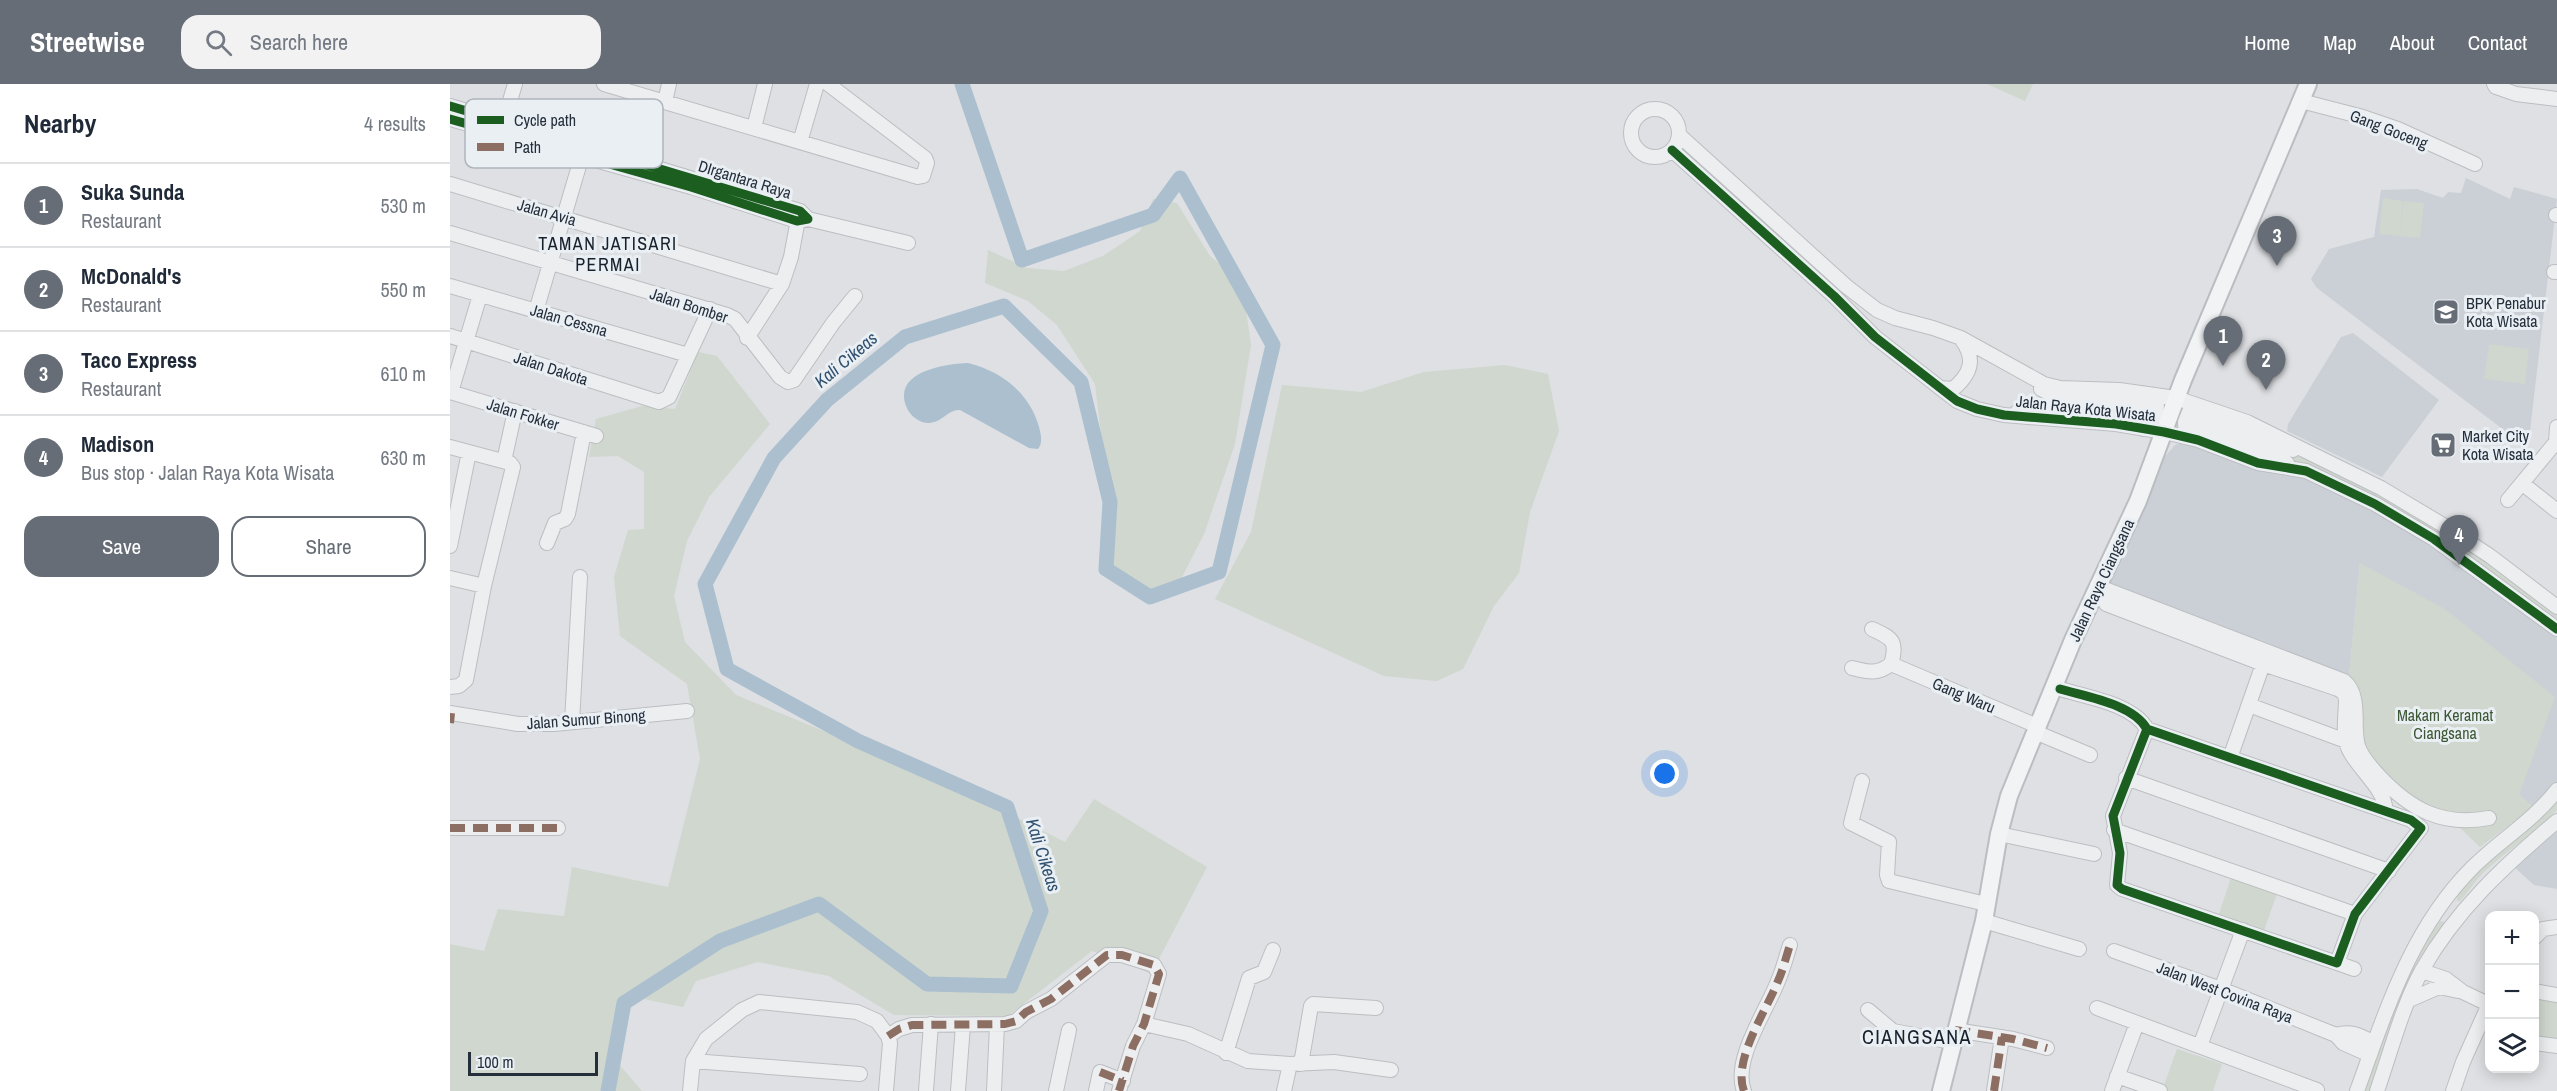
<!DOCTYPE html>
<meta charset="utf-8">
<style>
:root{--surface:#fff;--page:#f2f2f3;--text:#1f2937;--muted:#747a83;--line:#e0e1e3;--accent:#666d76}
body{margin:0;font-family:"Archivo Narrow",sans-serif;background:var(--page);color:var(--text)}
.controls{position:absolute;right:18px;bottom:18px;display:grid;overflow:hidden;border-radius:12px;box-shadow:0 3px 15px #0003}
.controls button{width:54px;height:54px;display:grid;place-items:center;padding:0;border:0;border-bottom:2px solid var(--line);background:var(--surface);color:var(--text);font:30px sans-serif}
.scale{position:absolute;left:18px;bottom:15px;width:130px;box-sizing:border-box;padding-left:6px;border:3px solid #252f3c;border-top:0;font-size:16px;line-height:21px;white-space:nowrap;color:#252f3c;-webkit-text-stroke:4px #eaeff4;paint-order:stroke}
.you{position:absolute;left:1215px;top:690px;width:21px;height:21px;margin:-15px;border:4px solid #fff;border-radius:50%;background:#1a73e8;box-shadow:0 0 0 9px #1a73e833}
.badge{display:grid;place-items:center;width:39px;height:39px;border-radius:50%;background:var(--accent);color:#fff;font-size:20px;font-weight:700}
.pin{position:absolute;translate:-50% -50px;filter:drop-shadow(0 2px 3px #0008)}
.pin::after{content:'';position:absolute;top:32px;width:21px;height:18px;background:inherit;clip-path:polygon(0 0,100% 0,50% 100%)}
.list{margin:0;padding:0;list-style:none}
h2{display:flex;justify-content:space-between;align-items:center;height:78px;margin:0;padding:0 24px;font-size:26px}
h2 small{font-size:20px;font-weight:400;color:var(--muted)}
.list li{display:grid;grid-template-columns:39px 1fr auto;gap:18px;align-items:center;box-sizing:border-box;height:84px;padding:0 24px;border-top:2px solid var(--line)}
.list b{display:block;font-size:22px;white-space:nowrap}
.list p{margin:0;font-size:20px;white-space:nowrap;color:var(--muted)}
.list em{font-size:20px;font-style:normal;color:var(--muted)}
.actions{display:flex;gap:12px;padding:18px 24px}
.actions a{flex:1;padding:14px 0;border:2px solid var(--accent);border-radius:18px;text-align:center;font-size:21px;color:var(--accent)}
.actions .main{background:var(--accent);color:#fff}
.icon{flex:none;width:33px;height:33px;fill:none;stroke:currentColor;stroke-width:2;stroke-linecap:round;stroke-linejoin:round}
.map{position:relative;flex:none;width:2107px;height:1007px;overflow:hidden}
header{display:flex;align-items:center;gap:36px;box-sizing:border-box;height:84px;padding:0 30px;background:var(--accent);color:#fff}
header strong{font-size:28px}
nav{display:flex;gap:33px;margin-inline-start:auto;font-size:21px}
.search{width:420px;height:54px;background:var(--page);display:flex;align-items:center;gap:15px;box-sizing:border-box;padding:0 21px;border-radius:18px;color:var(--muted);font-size:22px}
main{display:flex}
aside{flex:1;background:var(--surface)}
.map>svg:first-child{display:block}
.built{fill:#cbd0d7}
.green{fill:#cfd7ce}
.water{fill:#abbfcf}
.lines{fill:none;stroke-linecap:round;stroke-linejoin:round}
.river{stroke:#abbfcf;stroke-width:15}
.minor-casing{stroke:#bcbec1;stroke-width:16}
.major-casing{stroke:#babdc1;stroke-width:20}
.minor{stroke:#edeef0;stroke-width:14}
.major{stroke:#f2f3f4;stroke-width:16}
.quiet{stroke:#8d6e63;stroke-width:8;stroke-dasharray:15 8;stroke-linecap:butt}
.cycleway-casing{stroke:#eaeff4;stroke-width:13}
.cycleway{stroke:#1b5e20;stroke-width:9}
.labels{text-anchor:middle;stroke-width:6;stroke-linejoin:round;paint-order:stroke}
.street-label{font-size:16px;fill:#252f3c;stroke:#eaeff4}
.poi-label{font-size:16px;fill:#252f3c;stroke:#eaeff4;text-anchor:start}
.park-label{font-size:16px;fill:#3c5733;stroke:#eaeff4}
.neighbourhood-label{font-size:18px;letter-spacing:1.5px;fill:#18202c;stroke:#eaeff4}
.water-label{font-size:18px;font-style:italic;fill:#30516f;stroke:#eaeff4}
.quarter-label{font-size:20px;letter-spacing:1.5px;fill:#18202c;stroke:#eaeff4}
.key{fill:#eaeff4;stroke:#afb5bd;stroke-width:1.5}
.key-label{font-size:16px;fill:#252f3c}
</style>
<header>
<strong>Streetwise</strong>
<div class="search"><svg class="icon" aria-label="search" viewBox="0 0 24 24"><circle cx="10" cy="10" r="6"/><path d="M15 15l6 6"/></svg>Search here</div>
<nav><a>Home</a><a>Map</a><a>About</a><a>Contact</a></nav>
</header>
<main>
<aside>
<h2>Nearby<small>4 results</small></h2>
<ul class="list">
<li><span class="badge">1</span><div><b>Suka Sunda</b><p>Restaurant</p></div><em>530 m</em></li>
<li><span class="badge">2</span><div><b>McDonald's</b><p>Restaurant</p></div><em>550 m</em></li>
<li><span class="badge">3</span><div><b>Taco Express</b><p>Restaurant</p></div><em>610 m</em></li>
<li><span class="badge">4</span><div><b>Madison</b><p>Bus stop · Jalan Raya Kota Wisata</p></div><em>630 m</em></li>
</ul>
<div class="actions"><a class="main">Save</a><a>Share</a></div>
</aside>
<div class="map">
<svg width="2107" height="1007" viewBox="0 0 2107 1007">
<rect width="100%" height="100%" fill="#dee0e3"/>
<!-- built -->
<path class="built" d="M2016,94L2060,115L2064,103L2107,115L2080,347L2071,359L1867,204L1861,195L1879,165L1924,153L1931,106L1967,105L1993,114L1998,108L2011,109Z
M1903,249L1989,316L1932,393L1837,347L1838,340L1891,253Z
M1733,358L1854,393L1885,406L1959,448L2031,496L2107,554V698L2105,702L2083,723L2069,711L1910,479L1899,592L1656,502L1711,377L1725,361Z
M2107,745V805L2084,801L2063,782Z"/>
<!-- green -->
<path class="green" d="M1537,0H1583L1575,17Z
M1933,114L1953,117L1950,149L1954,117L1974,119L1970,154L1929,150Z
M703,115L727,119L760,172L792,198L801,261L785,360L754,450L730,497L689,510L668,501L658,470L656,392L645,300L607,241L578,217L535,199L538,166L577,184L614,187L653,172L690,147Z
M2039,260L2079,265L2075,300L2034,295Z
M248,268L267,272L320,340L259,413L237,457L224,512L235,558L286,611L484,692L615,758L644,715L757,783L701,890L673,877L642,867L558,932L444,931L379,892L308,878L246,897L233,923L174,911L160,970L192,1007H0V860L34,867L48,825L114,832L122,783L218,803L250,675L237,600L170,552L164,493L178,446L194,445V388L168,372L139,373L146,335L192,322L225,325Z
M1055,281L1098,290L1109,347L1080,428L1069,489L1044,522L1013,585L987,597L934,592L765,515L801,448L832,301L911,308L974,288Z
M1831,369L1866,377L1935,412L2037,476L2107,528V539C2022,472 1931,412 1831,371Z
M1910,479L1995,525L2105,613L2069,711L2083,723L2030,763L2010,744L1955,724L1921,694L1899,592Z
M2107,716V726C2085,749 2058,766 2034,788C2025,797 2018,808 2010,817H2007V811L2027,786L2088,737Z
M1782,791L1828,807L1813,849L1768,833Z
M1990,837L1994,838L1995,841L1921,1007H1914C1934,949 1954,887 1990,837Z
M2084,912L2107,916V958L2085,955Z
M1727,965L1772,980L1763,1007H1712Z"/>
<!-- water -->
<path class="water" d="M518,279C551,287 580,309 589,343C591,351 593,359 588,365L579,364L510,326C496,325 491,343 472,338C465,335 459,330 456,322C443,287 496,280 518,279Z"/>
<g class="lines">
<!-- river -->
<path class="river" d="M158,1007L174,919L270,857L369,820L477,900L561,902L591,827L557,723L408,657L277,585L255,500L324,374L377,316L455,253L554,222L631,298L660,418L656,485L700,513L769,488L823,261L730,94L703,131L572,176L512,0"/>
<!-- minor casing -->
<g class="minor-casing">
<path id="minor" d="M154,0L468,93L473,92L477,79L475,74L378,0
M2044,0L2046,3L2066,10L2107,15
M1851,17L1913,33L1948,45L2025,80
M215,18L219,0
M0,22L350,127L358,135L347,137L241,103L0,35
M1181 49a24 24 0 1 1 48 0a24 24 0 1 1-48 0Z
M304,44L315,0
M51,47L65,0
M1229,51L1396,202L1427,226L1445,234L1483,244L1511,254L1594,300L1610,304L1669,306L1726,314L1797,338L1931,404L1993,441L2040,472L2107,523
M350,58L367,0
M1222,66L1384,212L1425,253L1507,317L1527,325L1554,331L1666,340L1714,348L1748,356L1808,379L1856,387L1925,420L1984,455L2107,545
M0,100L332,200
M2106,131H2107
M358,135L458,159
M0,149L277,231L285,235L330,293L338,298L344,296L383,239L405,212
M2104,188H2107
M0,202L238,271
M86,227L134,65
M0,252L209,318L219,313L260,225
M297,254L332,200L341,173L349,130
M1490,304L1503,305C1521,290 1526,275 1512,256
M1591,305L1609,314L1697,321
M0,308L146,352
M1,308L30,211
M1567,328L1590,323H1622
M1746,333L1822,361L1843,366
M1744,342L1837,379
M1693,345C1704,337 1711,324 1704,311
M1736,353L1735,338L1739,328L1750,322
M0,363L60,379L63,383L34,502L16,596L9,602L0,603
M54,377L65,327
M2073,400L2107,427
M2058,416L2106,358L2107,343
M97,459L105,439L115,435L118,430L134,348
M0,462L19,368
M0,494L34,502
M1647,502L1894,597C1912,612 1902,641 1908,662C1912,674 1921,683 1929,692C1960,725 1992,743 2039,734
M1656,520L1813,580
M1422,545C1442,554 1448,557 1441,580L1587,642
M1402,584C1418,588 1427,591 1441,580
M1610,605C1637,613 1683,620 1697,645L1961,736L1971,744L1905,830L1887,879L1672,805L1667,801L1670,769L1663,732L1697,645
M1799,621L1896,657
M0,629L68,640H104L237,627
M122,638L130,493
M1585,648L1640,671
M1780,674L1813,580L1888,605L1894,609L1896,615C1896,628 1893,646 1896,658C1902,681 1938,706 1935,727
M1676,694L1939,787
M1412,697L1401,739L1439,758L1437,791L1439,797L1536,820
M0,744H108
M1664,746L1905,830
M1549,750L1644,770
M1534,837L1629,865
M2084,854L2093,845L2107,843
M1664,867L1771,905L1886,951L1893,959L1920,971
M1887,879L1904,885
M1972,887L1996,895L2013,908L2038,920
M2084,907L2107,911
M1959,916L1989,903L2008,907
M1647,924L1867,1006
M1418,926L1443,947L1502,958
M694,940L738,950L798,977L840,980L884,978L941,986
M1505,946L1563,955L1597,964
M1886,951C1901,946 1911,952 1924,959
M438,952L449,945L462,941L555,940L566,937L576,928L601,915L657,871H672L704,881L709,890L694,940L683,962L669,1007
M2084,959L2107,962
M1750,962L1793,846
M776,969L799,894L814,888L823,866
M243,977L410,990
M851,980L861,922L863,920L926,924
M1667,992L1710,1007
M240,1007L243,977L256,955L292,926L309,918L407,928L427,937L438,952L440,959L436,1007
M476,1007L481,940
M508,1007L513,941
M544,1007L547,941
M606,1007L619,946
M646,1007L650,988L673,997
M834,1007L840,980
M1294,1007C1282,976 1317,926 1328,897C1333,886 1336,873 1340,861
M1544,1007L1552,953
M1662,1007L1687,939
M1907,1007C1936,927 1961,845 2022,784C2050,756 2083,737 2107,706
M1927,1007C1941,967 1952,923 1972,886C2006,826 2055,781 2107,737
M2003,1007L2013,978L2040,918"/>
</g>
<!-- major casing -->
<g class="major-casing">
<path id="major" d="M1491,1007L1534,837L1549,750L1559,712L1623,556L1688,417L1733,296L1858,0"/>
</g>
<!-- minor -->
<use href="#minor" class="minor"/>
<!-- major -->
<use href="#major" class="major"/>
<!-- quiet -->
<path class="quiet" d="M0,639L1,629
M0,744H108
M1505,946L1563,955L1597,964
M438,952L449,945L462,941L555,940L566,937L576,928L601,915L657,871H672L704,881L709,890L694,940L683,962L669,1007
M650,988L673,997
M1294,1007C1282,976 1317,926 1328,897C1333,886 1336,873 1340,861
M1544,1007L1552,953"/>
<!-- cycleway casing -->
<g class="cycleway-casing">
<path id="cycleway" d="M0,22L350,127L358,135L347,137L241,103L0,35
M1222,66L1384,212L1425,253L1507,317L1527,325L1554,331L1666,340L1714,348L1748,356L1808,379L1856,387L1925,420L1984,455L2107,545
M1610,605C1637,613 1683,620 1697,645L1961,736L1971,744L1905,830L1887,879L1672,805L1667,801L1670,769L1663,732L1697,645"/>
</g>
<!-- cycleway -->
<use href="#cycleway" class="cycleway"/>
</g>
<!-- icons -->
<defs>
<g id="school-square" transform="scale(1.35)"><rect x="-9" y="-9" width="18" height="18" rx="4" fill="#666d76" stroke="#eaeff4"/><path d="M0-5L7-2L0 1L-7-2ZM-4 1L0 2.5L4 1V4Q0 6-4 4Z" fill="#fff"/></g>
<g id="supermarket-square" transform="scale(1.35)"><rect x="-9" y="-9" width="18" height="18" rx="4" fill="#666d76" stroke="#eaeff4"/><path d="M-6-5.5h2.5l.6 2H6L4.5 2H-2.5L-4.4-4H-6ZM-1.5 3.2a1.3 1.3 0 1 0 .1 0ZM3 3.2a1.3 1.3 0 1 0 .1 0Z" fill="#fff"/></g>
</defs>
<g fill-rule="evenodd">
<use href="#school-square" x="1996" y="228"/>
<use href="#supermarket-square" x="1993" y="361"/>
</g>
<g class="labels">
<!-- street labels -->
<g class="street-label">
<text transform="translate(1939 45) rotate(21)" y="6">Gang Goceng</text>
<text transform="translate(295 95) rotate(17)" y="6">DIrgantara Raya</text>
<text transform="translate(97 128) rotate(16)" y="6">Jalan Avia</text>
<text transform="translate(239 221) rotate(18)" y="6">Jalan Bomber</text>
<text transform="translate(119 236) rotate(16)" y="6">Jalan Cessna</text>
<text transform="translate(101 284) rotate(18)" y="6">Jalan Dakota</text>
<text transform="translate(1636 324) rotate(6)" y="6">Jalan Raya Kota Wisata</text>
<text transform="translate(73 330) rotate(17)" y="6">Jalan Fokker</text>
<text transform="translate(1651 496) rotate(-65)" y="6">Jalan Raya Ciangsana</text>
<text transform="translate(1514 611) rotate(23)" y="6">Gang Waru</text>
<text transform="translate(136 635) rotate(-4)" y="6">Jalan Sumur Binong</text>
<text transform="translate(1775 908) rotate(21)" y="6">Jalan West Covina Raya</text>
</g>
<!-- poi labels -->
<g class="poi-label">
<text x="2016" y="225">BPK Penabur<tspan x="2016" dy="18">Kota Wisata</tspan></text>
<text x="2012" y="358">Market City<tspan x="2012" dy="18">Kota Wisata</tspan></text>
</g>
<!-- park labels -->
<g class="park-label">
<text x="1995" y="637">Makam Keramat<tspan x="1995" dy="18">Ciangsana</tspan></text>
</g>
<!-- neighbourhood labels -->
<g class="neighbourhood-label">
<text x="158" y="166">TAMAN JATISARI<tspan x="158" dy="21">PERMAI</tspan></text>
</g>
<!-- water labels -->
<g class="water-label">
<text transform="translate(396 276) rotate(-40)" y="6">Kali Cikeas</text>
<text transform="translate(593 771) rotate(72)" y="6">Kali Cikeas</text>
</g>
<!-- quarter labels -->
<g class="quarter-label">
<text x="1467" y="960">CIANGSANA</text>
</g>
</g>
<!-- legend -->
<rect x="15" y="15" width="198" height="69" rx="9" class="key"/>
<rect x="27" y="32" width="27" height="8" fill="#1b5e20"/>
<rect x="27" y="59" width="27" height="8" fill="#8d6e63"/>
<g class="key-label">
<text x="64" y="42">Cycle path</text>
<text x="64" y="69">Path</text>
</g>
</svg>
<div class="controls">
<button>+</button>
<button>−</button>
<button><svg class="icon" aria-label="layers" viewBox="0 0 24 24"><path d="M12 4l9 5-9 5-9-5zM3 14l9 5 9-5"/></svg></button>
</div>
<div class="scale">100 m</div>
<div class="you"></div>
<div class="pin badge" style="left:1773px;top:282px">1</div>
<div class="pin badge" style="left:1816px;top:306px">2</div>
<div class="pin badge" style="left:1827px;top:182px">3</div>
<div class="pin badge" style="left:2009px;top:481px">4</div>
</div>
</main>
